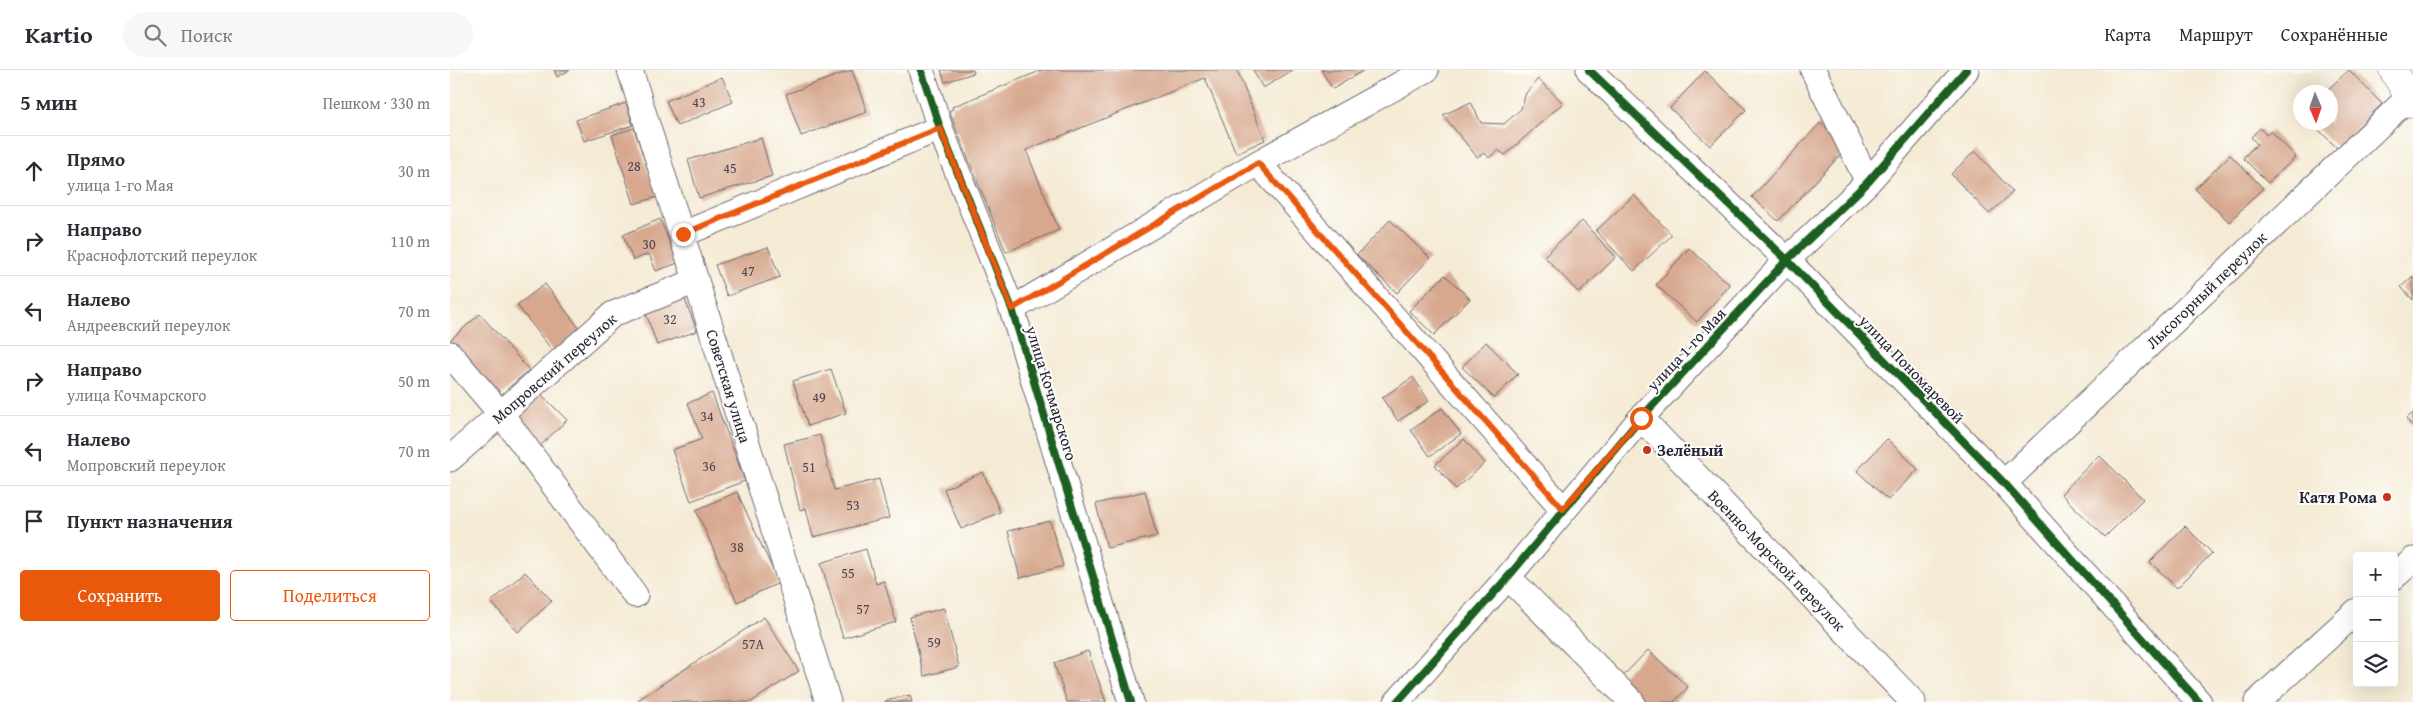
<!DOCTYPE html>
<html lang="ru">
<meta charset="utf-8">
<style>
:root{--surface:#fff;--page:#f7f7f7;--text:#2b2b33;--muted:#7c7c81;--line:#e1e1e2;--accent:#ea580c}
body{margin:0;font-family:"Gentium Book Plus",serif;background:var(--page);color:var(--text)}
.controls{position:absolute;right:15px;bottom:15px;display:grid;overflow:hidden;border-radius:5px;box-shadow:0 5px 20px #0002}
.controls button{width:45px;height:45px;display:grid;place-items:center;padding:0;border:0;border-bottom:1px solid var(--line);background:var(--surface);color:var(--text);font:25px sans-serif}
.compass{position:absolute;left:1843px;top:15px;width:45px;height:45px;border-radius:50%;background:var(--surface);box-shadow:0 5px 20px #0002;rotate:178deg}
.stop{position:absolute;width:15px;height:15px;margin:-11px;border:4px solid #ea580c;border-radius:50%;background:#fff}
.stop.end{background:#ea580c;border-color:#fff;box-shadow:0 1px 5px #0008}
.list{margin:0;padding:0;list-style:none}
h2{display:flex;justify-content:space-between;align-items:center;height:65px;margin:0;padding:0 20px;font-size:21px}
h2 small{font-size:16px;font-weight:400;color:var(--muted)}
.list li{display:grid;grid-template-columns:32px 1fr auto;gap:15px;align-items:center;box-sizing:border-box;height:70px;padding:0 20px;border-top:1px solid var(--line)}
.list b{display:block;font-size:19px;white-space:nowrap}
.list p{margin:0;font-size:16px;white-space:nowrap;color:var(--muted)}
.list em{font-size:16px;font-style:normal;color:var(--muted)}
.actions{display:flex;gap:10px;padding:15px 20px}
.actions a{flex:1;padding:11px 0;border:1px solid var(--accent);border-radius:5px;text-align:center;font-size:18px;color:var(--accent)}
.actions .main{background:var(--accent);color:#fff}
.icon{flex:none;width:28px;height:28px;fill:none;stroke:currentColor;stroke-width:2;stroke-linecap:round;stroke-linejoin:round}
.map{position:relative;flex:none;width:1963px;height:632px;overflow:hidden}
header{display:flex;align-items:center;gap:30px;box-sizing:border-box;height:70px;padding:0 25px;background:var(--surface);border-bottom:1px solid var(--line)}
header strong{font-size:24px}
nav{display:flex;gap:28px;margin-inline-start:auto;font-size:18px}
.search{width:350px;height:45px;background:var(--page);display:flex;align-items:center;gap:12px;box-sizing:border-box;padding:0 18px;border-radius:28px;color:var(--muted);font-size:19px}
main{display:flex}
aside{flex:1;background:var(--surface)}
.map>svg:first-child{display:block}
.building{fill:#d7a78e}
.lines{fill:none;stroke-linecap:round;stroke-linejoin:round}
.street-casing{stroke:#6c6871;stroke-width:27}
.secondary-casing{stroke:#6c6871;stroke-width:29}
.street{stroke:#fff;stroke-width:25}
.secondary{stroke:#fff;stroke-width:28}
.cycleway-casing{stroke:#fdfcf7;stroke-width:11}
.cycleway{stroke:#1b5e20;stroke-width:8}
.route{stroke:#ea580c;stroke-width:6}
.poi-dot{fill:#c8321e;stroke:#fdfcf7;stroke-width:2}
.labels{text-anchor:middle;stroke-width:4;stroke-linejoin:round;paint-order:stroke}
.number-label{font-size:14px;fill:#4f4350}
.street-label{font-size:16px;fill:#22223b;stroke:#fdfcf7}
.poi-label{font-size:16px;font-weight:bold;fill:#22223b;stroke:#fdfcf7;text-anchor:start}
</style>
<header>
<strong>Kartio</strong>
<div class="search"><svg class="icon" aria-label="search" viewBox="0 0 24 24"><circle cx="10" cy="10" r="6"/><path d="M15 15l6 6"/></svg>Поиск</div>
<nav><a>Карта</a><a>Маршрут</a><a>Сохранённые</a></nav>
</header>
<main>
<aside>
<h2>5 мин<small>Пешком · 330 m</small></h2>
<ul class="list">
<li><svg class="icon" aria-label="ahead" viewBox="0 0 24 24"><path d="M12 20V5M6 11l6-6 6 6"/></svg><div><b>Прямо</b><p>улица 1-го Мая</p></div><em>30 m</em></li>
<li><svg class="icon" aria-label="right" viewBox="0 0 24 24"><path d="M7 20v-9h11M14 6l5 5-5 5"/></svg><div><b>Направо</b><p>Краснофлотский переулок</p></div><em>110 m</em></li>
<li><svg class="icon" aria-label="left" viewBox="0 0 24 24"><path d="M17 20v-9H6M10 6l-5 5 5 5"/></svg><div><b>Налево</b><p>Андреевский переулок</p></div><em>70 m</em></li>
<li><svg class="icon" aria-label="right" viewBox="0 0 24 24"><path d="M7 20v-9h11M14 6l5 5-5 5"/></svg><div><b>Направо</b><p>улица Кочмарского</p></div><em>50 m</em></li>
<li><svg class="icon" aria-label="left" viewBox="0 0 24 24"><path d="M17 20v-9H6M10 6l-5 5 5 5"/></svg><div><b>Налево</b><p>Мопровский переулок</p></div><em>70 m</em></li>
<li><svg class="icon" aria-label="arrive" viewBox="0 0 24 24"><path d="M6 21V4h12l-3 4 3 4H6"/></svg><div><b>Пункт назначения</b></div></li>
</ul>
<div class="actions"><a class="main">Сохранить</a><a>Поделиться</a></div>
</aside>
<div class="map">
<svg width="1963" height="632" viewBox="0 0 1963 632">
<rect width="100%" height="100%" fill="#fdfcf7"/>
<filter id="ink" filterUnits="userSpaceOnUse"><feTurbulence type="fractalNoise" baseFrequency=".02" numOctaves="2"/><feDisplacementMap in="SourceGraphic" scale="10" xChannelSelector="R" yChannelSelector="G"/><feConvolveMatrix kernelMatrix="1 2 1 2 8 2 1 2 1" color-interpolation-filters="sRGB"/></filter>
<filter id="wash" filterUnits="userSpaceOnUse"><feTurbulence type="fractalNoise" baseFrequency=".0096" numOctaves="4" result="noise"/><feDisplacementMap in="SourceGraphic" scale="20" xChannelSelector="R" yChannelSelector="G"/><feGaussianBlur stdDeviation="1.12" result="paint"/><feColorMatrix in="noise" values="0 0 0 0 0 0 0 0 0 0 0 0 0 0 0 0 0 1.4 0 .05"/><feComposite in="paint" operator="in"/></filter>
<g filter="url(#wash)">
<rect width="100%" height="100%" fill="#f5ebd5"/>
<g id="blocks">
<!-- building -->
<path class="building" d="M104,0H120L107,7Z
M402,0L417,42L351,66L336,24Z
M491,0H523L524,3L495,12Z
M592,0H787L815,70L786,83L755,8L576,80L609,160L556,182L499,41L503,39L502,37Z
M803,0H843L813,18Z
M871,0H914L883,19Z
M1899,0L1932,34L1887,78L1861,52H1880V22H1875Z
M1255,1L1296,40L1260,76L1220,38Z
M272,7L283,32L227,56L216,31Z
M1088,9L1113,33L1055,85L1048,80L1039,88L1035,83L1027,87L993,45L1021,32L1031,53L1054,54L1071,39L1076,23Z
M176,33L183,55L134,71L126,50Z
M1370,53L1397,78L1328,151L1302,127Z
M184,58L207,127L184,134L162,65Z
M1810,58L1816,65L1821,61L1846,87L1818,113L1793,88L1807,74L1801,67Z
M311,68L322,106L249,128L238,90Z
M1525,81L1563,122L1539,144L1501,104Z
M1780,85L1813,118L1779,152L1745,119Z
M1184,125L1222,165L1184,201L1146,161Z
M210,149L228,193L206,201L199,184L183,190L173,165Z
M940,150L980,188L947,223L907,185Z
M1132,151L1166,187L1129,223L1094,186Z
M318,177L330,207L277,226L265,195Z
M1239,178L1280,215L1247,252L1206,215Z
M995,205L1020,229L984,265L959,241Z
M1963,206V230L1951,217Z
M95,214L133,263L105,284L67,235Z
M233,224L247,261L207,275L194,238Z
M30,244L79,300L45,330L0,278V270Z
M1036,272L1068,304L1044,328L1012,297Z
M381,299L396,343L358,356L343,311Z
M963,307L979,331L948,351L932,328Z
M88,321L117,350L88,378L59,348Z
M262,323L295,411L241,431L222,380L252,369L238,333Z
M992,338L1011,364L980,386L961,360Z
M1963,343V357L1956,349Z
M370,365L384,420L429,409L439,448L363,467L356,438L350,440L334,374Z
M1014,369L1035,393L1006,419L985,395Z
M1437,369L1468,399L1438,430L1407,401Z
M1649,385L1693,429L1655,467L1611,424Z
M533,402L550,442L511,459L494,419Z
M695,421L707,466L657,478L646,434Z
M287,422L329,513L287,532L246,440Z
M600,451L613,496L570,508L558,461Z
M1735,456L1762,483L1727,518L1700,492Z
M416,479L426,514L434,511L446,552L393,568L371,493Z
M75,502L102,531L68,562L41,532Z
M494,538L509,597L474,606L460,547Z
M314,547L349,601L301,632H189L188,630Z
M1198,580L1238,617L1224,632H1197L1171,608Z
M638,581L656,632H617L604,593Z
M460,625L462,632H435V631Z"/>
</g>
</g>
<g filter="url(#ink)">
<use href="#blocks" fill-opacity="0" stroke="#6c6871" stroke-width="1"/>
<g class="lines">
<!-- street casing -->
<g class="street-casing">
<path id="street" d="M180,0L378,632
M471,0L490,58L562,239L681,632
M1139,0L1337,190L1554,413L1749,632
M1363,0L1418,112
M808,93L1113,439
M233,164L490,58
M562,239L808,93L976,0
M0,284L51,344L185,525
M1191,348L1463,632
M0,389L163,244L246,211
M1554,413L1959,27
M1058,507L1182,632
M1944,507L1963,490
M947,632L1058,507L1191,348L1337,190L1418,112L1516,0
M1807,632L1907,541"/>
</g>
<!-- secondary casing -->
<g class="secondary-casing">
<path id="secondary" d="M1943,0L1963,34"/>
</g>
<!-- street -->
<use href="#street" class="street"/>
<!-- secondary -->
<use href="#secondary" class="secondary"/>
<!-- cycleway casing -->
<g class="cycleway-casing">
<path id="cycleway" d="M471,0L490,58L562,239L681,632
M1139,0L1337,190L1554,413L1749,632
M947,632L1058,507L1191,348L1337,190L1418,112L1516,0"/>
</g>
<!-- cycleway -->
<use href="#cycleway" class="cycleway"/>
</g>
</g>
<g class="lines" filter="url(#ink)">
<!-- route -->
<path class="route" d="M233,164L490,58L562,239L808,93L1113,439L1191,348"/>
</g>
<!-- markers -->
<g class="poi-dot">
<circle cx="1197" cy="380" r="5"/>
<circle cx="1937" cy="427" r="5"/>
</g>
<g class="labels">
<!-- number labels -->
<g class="number-label">
<text x="249" y="37">43</text>
<text x="184" y="101">28</text>
<text x="280" y="103">45</text>
<text x="199" y="179">30</text>
<text x="298" y="206">47</text>
<text x="220" y="254">32</text>
<text x="369" y="332">49</text>
<text x="257" y="351">34</text>
<text x="259" y="401">36</text>
<text x="359" y="402">51</text>
<text x="403" y="440">53</text>
<text x="287" y="482">38</text>
<text x="398" y="508">55</text>
<text x="413" y="544">57</text>
<text x="484" y="577">59</text>
<text x="303" y="579">57А</text>
</g>
<!-- street labels -->
<g class="street-label">
<text transform="translate(1756 220) rotate(-44)" y="6">Лысогорный переулок</text>
<text transform="translate(1236 279) rotate(-47)" y="6">улица 1-го Мая</text>
<text transform="translate(104 298) rotate(-41)" y="6">Мопровский переулок</text>
<text transform="translate(1462 299) rotate(46)" y="6">улица Пономаревой</text>
<text transform="translate(279 316) rotate(73)" y="6">Советская улица</text>
<text transform="translate(602 323) rotate(73)" y="6">улица Кочмарского</text>
<text transform="translate(1327 490) rotate(46)" y="6">Военно-Морской переулок</text>
</g>
<!-- poi labels -->
<g class="poi-label">
<text x="1207" y="386">Зелёный</text>
<text x="1927" y="433" text-anchor="end">Катя Рома</text>
</g>
</g>
</svg>
<div class="controls">
<button>+</button>
<button>−</button>
<button><svg class="icon" aria-label="layers" viewBox="0 0 24 24"><path d="M12 4l9 5-9 5-9-5zM3 14l9 5 9-5"/></svg></button>
</div>
<svg class="compass" viewBox="-18 -18 36 36"><path d="M0-13l5 13h-10z" fill="#e53935"/><path d="M0 13l5-13h-10z" fill="#7c7c81"/></svg>
<div class="stop" style="left:1191px;top:348px"></div>
<div class="stop end" style="left:233px;top:164px"></div>
</div>
</main>
